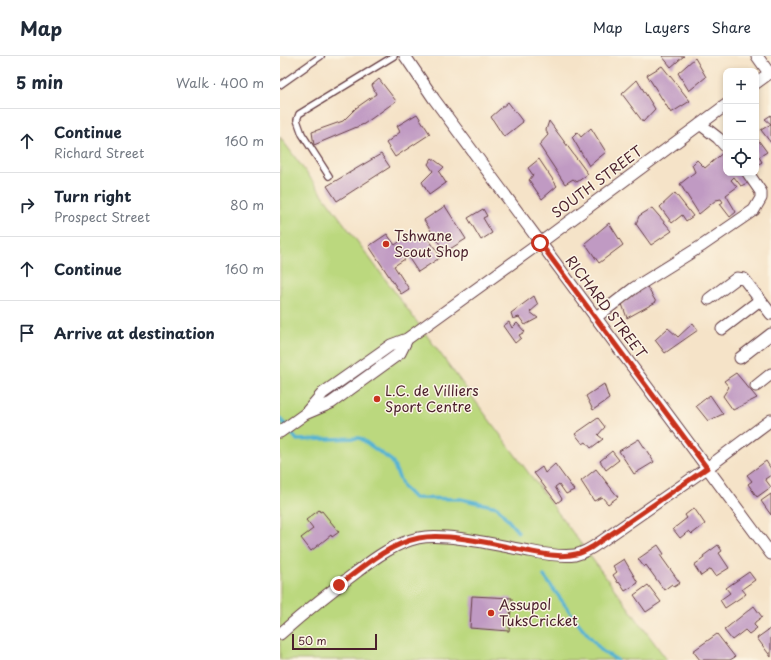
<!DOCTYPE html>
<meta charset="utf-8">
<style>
:root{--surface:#fff;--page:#f2f2f3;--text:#1f2937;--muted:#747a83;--line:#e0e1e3}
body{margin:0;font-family:"Playpen Sans",sans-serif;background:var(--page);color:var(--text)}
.controls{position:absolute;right:12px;top:12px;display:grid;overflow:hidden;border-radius:8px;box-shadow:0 2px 6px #0003}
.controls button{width:36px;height:36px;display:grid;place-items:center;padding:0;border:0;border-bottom:1px solid var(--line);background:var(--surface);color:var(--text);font:20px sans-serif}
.scale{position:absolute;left:12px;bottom:10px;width:85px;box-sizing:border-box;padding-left:4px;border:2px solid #4a1f2b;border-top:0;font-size:11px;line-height:14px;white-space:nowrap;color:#4a1f2b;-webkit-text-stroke:3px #fcf5e5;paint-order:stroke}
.stop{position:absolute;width:12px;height:12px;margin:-9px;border:3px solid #c8321e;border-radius:50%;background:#fff}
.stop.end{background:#c8321e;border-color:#fff;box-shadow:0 1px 4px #0008}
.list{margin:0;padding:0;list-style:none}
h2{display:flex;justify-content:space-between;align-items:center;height:52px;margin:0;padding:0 16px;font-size:17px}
h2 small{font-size:13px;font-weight:400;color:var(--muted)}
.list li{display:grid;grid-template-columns:26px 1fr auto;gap:12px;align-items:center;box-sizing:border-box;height:64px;padding:0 16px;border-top:1px solid var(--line)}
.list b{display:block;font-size:15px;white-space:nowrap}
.list p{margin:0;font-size:13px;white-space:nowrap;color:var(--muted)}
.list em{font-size:13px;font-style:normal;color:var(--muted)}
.icon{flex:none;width:22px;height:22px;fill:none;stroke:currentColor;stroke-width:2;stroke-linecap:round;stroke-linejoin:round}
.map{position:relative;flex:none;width:491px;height:604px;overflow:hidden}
header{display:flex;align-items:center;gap:24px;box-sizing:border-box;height:56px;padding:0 20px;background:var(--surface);border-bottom:1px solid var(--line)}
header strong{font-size:19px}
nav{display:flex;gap:22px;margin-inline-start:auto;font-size:14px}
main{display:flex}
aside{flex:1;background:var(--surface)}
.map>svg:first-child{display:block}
.green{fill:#bbd87e;stroke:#827c54}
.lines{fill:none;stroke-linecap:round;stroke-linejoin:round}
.stream{stroke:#54b3d3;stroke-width:3.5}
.building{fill:#c09ac3}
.service-casing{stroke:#643c43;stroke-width:8}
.minor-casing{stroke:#643c43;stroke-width:13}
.service{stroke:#fff;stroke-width:5.5}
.minor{stroke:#fff;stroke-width:11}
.route{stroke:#c8321e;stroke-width:5}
.poi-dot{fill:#c8321e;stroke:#fcf5e5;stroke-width:1.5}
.labels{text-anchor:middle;stroke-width:3;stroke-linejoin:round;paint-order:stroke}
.street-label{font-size:14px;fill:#4a1f2b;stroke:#fcf5e5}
.poi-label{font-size:14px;fill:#4a1f2b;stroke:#fcf5e5;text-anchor:start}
</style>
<header>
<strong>Map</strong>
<nav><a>Map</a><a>Layers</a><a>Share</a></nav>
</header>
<main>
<aside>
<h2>5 min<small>Walk · 400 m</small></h2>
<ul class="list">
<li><svg class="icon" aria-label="ahead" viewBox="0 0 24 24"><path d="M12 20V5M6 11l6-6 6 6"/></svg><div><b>Continue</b><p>Richard Street</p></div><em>160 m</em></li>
<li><svg class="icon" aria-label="right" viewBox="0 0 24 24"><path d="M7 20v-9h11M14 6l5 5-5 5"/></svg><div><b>Turn right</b><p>Prospect Street</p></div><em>80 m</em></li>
<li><svg class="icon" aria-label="ahead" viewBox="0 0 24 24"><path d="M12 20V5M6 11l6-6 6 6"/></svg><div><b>Continue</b></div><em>160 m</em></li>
<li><svg class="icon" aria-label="arrive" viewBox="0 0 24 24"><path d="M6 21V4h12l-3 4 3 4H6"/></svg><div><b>Arrive at destination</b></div></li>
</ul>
</aside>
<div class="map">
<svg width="491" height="604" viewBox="0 0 491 604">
<rect width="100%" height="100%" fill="#fcf5e5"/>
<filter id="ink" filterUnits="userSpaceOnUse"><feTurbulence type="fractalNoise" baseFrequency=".025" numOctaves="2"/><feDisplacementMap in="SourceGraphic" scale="8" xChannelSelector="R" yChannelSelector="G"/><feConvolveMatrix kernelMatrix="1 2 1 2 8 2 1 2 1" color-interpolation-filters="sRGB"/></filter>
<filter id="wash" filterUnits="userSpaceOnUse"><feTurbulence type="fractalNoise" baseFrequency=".012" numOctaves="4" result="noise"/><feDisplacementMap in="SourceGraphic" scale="16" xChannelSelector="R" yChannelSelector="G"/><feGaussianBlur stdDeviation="0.9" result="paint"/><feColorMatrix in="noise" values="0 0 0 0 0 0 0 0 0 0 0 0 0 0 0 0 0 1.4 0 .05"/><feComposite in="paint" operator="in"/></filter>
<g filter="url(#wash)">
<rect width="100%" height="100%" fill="#f5e3c8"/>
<!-- green -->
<path class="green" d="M0,81L387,604H0Z"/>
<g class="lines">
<!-- stream -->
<path class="stream" d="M0,362L17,384L80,382L101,397L112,405L123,431L134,442L181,443L217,451L238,476
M264,520L298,567L322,595L337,604"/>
</g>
<g id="blocks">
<!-- building -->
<path class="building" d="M382,0H404L391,11Z
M415,2L426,21L409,35L398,17Z
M382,10L410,45L391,57L367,19Z
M99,23L116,45L84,68L34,89L32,76L63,65L76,52L96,38L92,29Z
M357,24L375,53L363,66L342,38Z
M228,46L243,66L224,81L211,61Z
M137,58L150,78L115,101L106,87L120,76L117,70Z
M491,59V87L481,74L491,68L485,63Z
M269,65L308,118L297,126L293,123L285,128L259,89L268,79L266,74Z
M311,72L326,96L309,110L292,81L297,76L301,81Z
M476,81L487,96L479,101L482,106L476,110Z
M445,95L446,96V117H462L469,126L461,130L454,121L451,124L457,131L446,139L456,156L450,161L440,148L443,146L441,143L436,144L419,158L400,128L415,116L412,109L417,104L425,112Z
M101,98L110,111L57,145L47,130Z
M152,102L164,111L159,116L166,127L149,139L142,126L153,115L148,108Z
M259,103L277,130L262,143L249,124L253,119L248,112Z
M395,137L413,160L406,165L402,159L392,167L380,151Z
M165,150L186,183L165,196L144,164Z
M372,152L392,175L371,189L356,168L359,160Z
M203,153L207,160L203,162L212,177L201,184L188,162Z
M329,167L343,189L319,207L305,187Z
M132,177L137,184L145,178L161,201L138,216L128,201L114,210L129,233L121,238L89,190L107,178L115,189Z
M366,229L376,246L347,262L342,248Z
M254,240L258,249L250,256L258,262L245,269L239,261L233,263L231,257Z
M229,266L232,272L237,267L245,276L239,279L241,282L235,287L223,270Z
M413,267L418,274L385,297L375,284L388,272L398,281Z
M456,317L477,342L453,354L443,340L449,331L444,325Z
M324,328L329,343L313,354L306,340Z
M430,339L443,358L428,365L416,350Z
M318,362L325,371L318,379L323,383L311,392L306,386L303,388L295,378Z
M359,383L374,406L354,418L339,395Z
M332,395L339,404L326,414L320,405Z
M486,405L491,413V419L485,423L491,431L477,441L468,428L472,425L467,419Z
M275,408L294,434L286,438L279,428L275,431L282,443L277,447L254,417L262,411L265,417Z
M316,413L338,441L328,448L322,441L314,445L301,425Z
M491,438V459L481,445Z
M414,452L425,468L412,478L409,475L400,482L393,473L407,462L405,459Z
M39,454L40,456L42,455L59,476L52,481L51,479L31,495L21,482L33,473L26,464Z
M378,489L384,498L380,499L400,527L394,531L392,528L384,534L366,509L364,511L358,503Z
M438,489L442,495L439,497L449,512L436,520L431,513L421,520L414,509L424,502L423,500Z
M344,503L358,527L345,535L339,526L338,527L333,519L337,516L333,510Z
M469,516L475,524L462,533L466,538L445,552L440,544L450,537L446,532Z
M368,529L381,546L366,556L354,539Z
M192,540L232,542L229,575L190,572Z
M474,550L482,561L475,566L474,569L477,572L469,578L465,574L452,584L444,574Z
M491,572V601L477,582Z
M437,578L455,601L450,604H420L413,595Z"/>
</g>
</g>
<g filter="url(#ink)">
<use href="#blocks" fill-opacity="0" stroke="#643c43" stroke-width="1"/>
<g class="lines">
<!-- service casing -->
<g class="service-casing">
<path id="service" d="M0,29L41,0
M49,120L22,78L17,64L19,58L114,0"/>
</g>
<!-- minor casing -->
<g class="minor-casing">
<path id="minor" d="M125,0L154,43L491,498
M477,0L489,17
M476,27L491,16
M420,68L438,82L446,91
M429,243L457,222L464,223L491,258
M315,262L354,232L423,189L474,154L481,142V136L468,117
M442,273L480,244
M460,302L491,278
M476,330L491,318
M25,358L43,337L111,289L127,283L260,187L446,49
M0,376L25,358L51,347L120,297L127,283
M0,578C25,556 51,535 78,515C96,501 116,487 138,482C166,476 220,490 249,495C264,498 280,501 295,499C303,497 312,492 319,487L427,412L491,364"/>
</g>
<!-- service -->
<use href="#service" class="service"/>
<!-- minor -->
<use href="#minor" class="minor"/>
</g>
</g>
<g class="lines" filter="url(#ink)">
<!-- route -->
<path class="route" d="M59,529C83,511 109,488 139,482C167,476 218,489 247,495C263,498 280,502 296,498C302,497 307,494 312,491L427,412L260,187"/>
</g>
<!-- markers -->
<g class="poi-dot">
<circle cx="106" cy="188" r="4"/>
<circle cx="97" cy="343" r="4"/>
<circle cx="211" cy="557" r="4"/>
</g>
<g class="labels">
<!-- street labels -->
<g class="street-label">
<text transform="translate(317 126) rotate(-37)" y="5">SOUTH STREET</text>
<text transform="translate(326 251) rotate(53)" y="5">RICHARD STREET</text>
</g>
<!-- poi labels -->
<g class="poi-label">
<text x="114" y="185">Tshwane<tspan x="114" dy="16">Scout Shop</tspan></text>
<text x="105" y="340">L.C. de Villiers<tspan x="105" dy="16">Sport Centre</tspan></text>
<text x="219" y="554">Assupol<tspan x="219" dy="16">TuksCricket</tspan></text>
</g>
</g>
</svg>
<div class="controls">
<button>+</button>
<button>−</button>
<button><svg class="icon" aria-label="locate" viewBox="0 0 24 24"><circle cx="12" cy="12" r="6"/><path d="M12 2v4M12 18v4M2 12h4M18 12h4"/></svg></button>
</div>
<div class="scale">50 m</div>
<div class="stop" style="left:260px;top:187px"></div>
<div class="stop end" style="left:59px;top:529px"></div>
</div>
</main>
